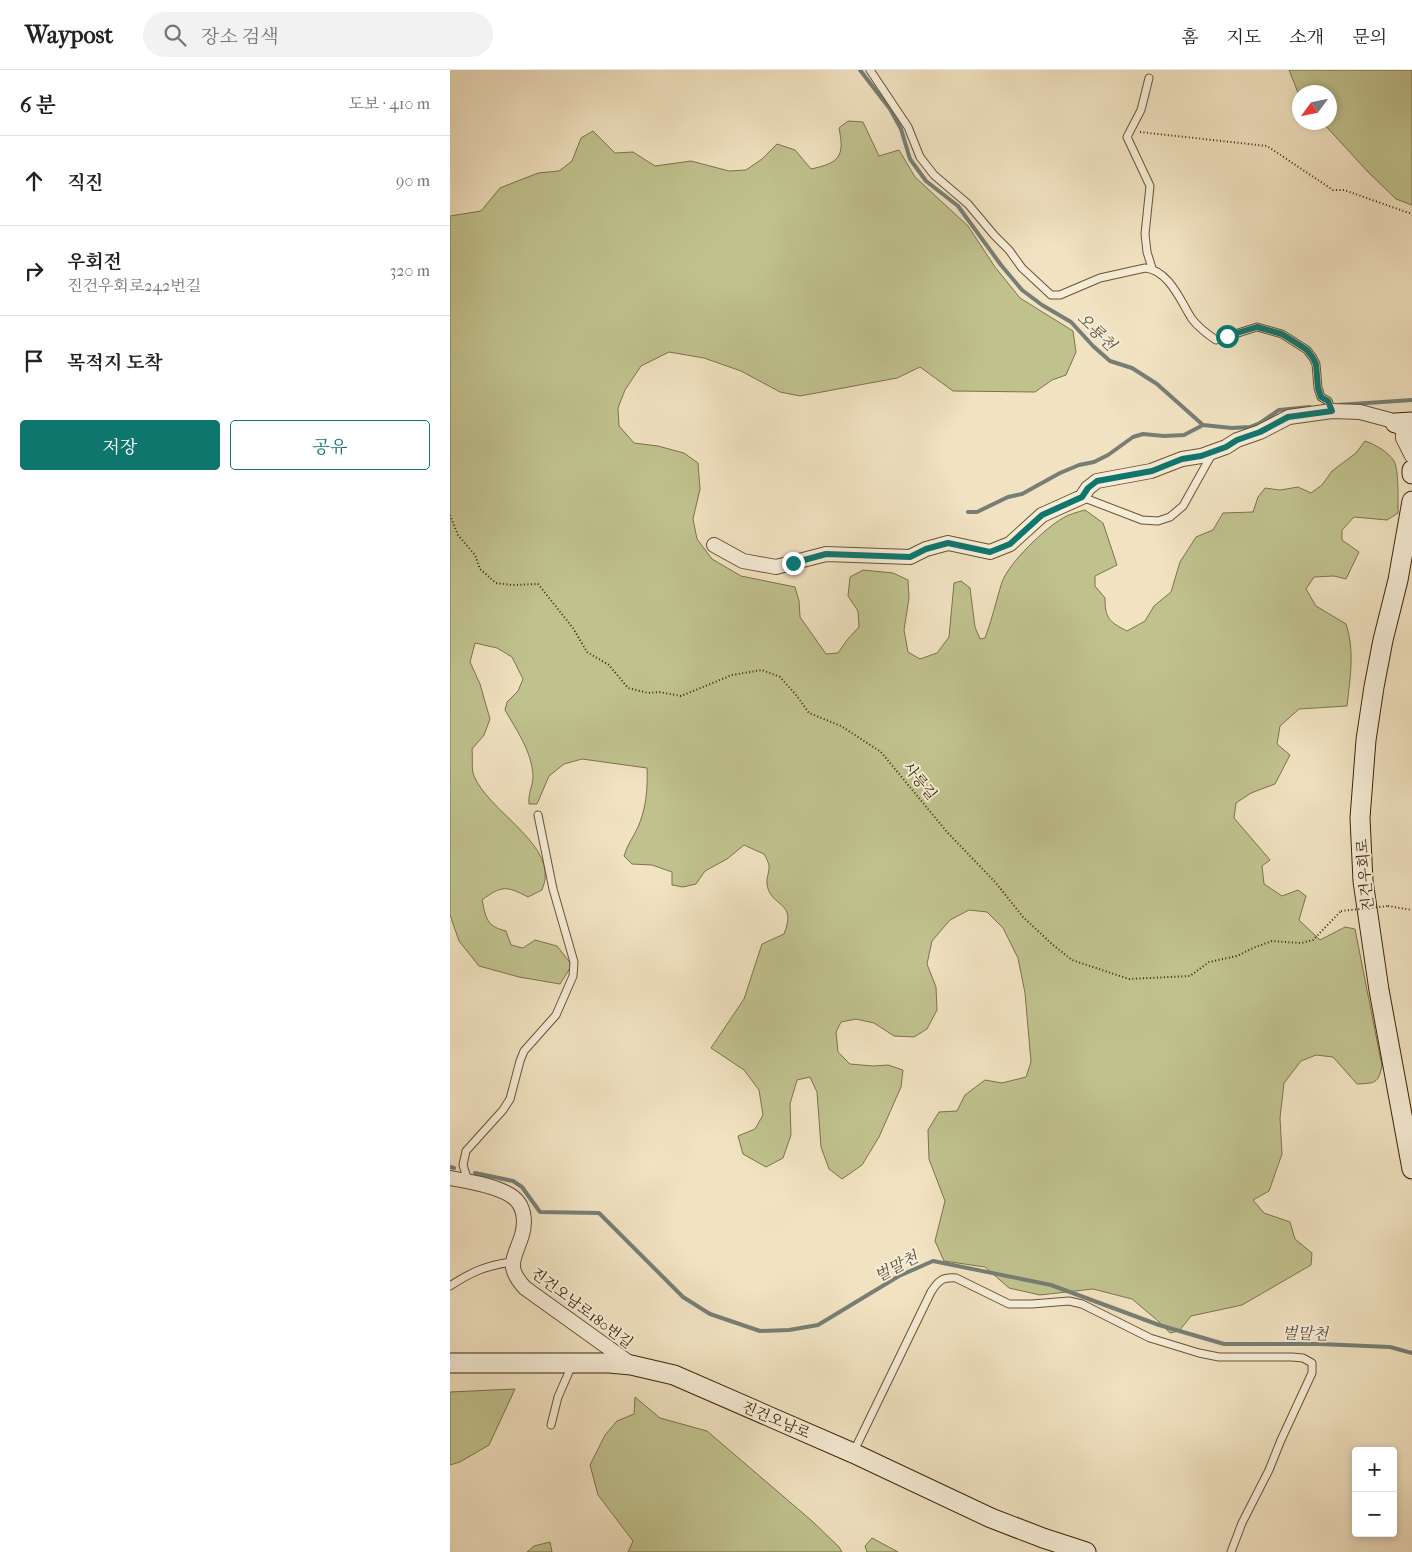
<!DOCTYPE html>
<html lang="ko">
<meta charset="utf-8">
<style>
:root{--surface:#fff;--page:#f2f2f2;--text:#222;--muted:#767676;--line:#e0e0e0;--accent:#0f766e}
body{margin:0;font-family:"IM FELL French Canon","Noto Serif KR",serif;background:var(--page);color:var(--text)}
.controls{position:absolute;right:15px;bottom:15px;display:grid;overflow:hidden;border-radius:5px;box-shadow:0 2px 8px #0003}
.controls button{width:45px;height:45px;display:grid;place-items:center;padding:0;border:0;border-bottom:1px solid var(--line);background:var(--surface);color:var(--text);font:25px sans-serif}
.compass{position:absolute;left:842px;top:15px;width:45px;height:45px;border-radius:50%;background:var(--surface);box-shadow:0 2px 8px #0003;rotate:237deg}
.stop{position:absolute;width:15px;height:15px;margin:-11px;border:4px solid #0f766e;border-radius:50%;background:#fff}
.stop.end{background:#0f766e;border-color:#fff;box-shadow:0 1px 5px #0008}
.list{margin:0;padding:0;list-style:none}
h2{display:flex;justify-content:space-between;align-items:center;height:65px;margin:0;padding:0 20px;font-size:21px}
h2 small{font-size:16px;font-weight:400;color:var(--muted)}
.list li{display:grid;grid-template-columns:32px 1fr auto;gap:15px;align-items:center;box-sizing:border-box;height:90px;padding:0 20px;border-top:1px solid var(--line)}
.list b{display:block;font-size:19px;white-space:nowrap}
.list p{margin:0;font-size:16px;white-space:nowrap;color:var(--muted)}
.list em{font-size:16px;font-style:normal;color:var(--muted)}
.actions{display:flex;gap:10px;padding:15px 20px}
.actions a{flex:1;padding:11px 0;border:1px solid var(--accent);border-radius:5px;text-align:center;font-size:18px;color:var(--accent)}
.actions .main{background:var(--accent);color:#fff}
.icon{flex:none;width:28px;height:28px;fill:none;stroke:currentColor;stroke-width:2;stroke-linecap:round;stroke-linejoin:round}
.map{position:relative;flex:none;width:962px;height:1482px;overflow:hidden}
header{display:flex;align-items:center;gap:30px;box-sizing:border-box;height:70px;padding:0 25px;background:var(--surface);border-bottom:1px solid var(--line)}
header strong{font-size:24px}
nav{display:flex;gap:28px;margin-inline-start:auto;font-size:18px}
.search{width:350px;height:45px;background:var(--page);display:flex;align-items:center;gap:12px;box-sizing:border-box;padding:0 18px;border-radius:28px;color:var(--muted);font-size:19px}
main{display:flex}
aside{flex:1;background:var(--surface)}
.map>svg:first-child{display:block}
.green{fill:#c0c28e;stroke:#7c734a}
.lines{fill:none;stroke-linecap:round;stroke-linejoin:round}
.stream{stroke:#777e75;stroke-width:4}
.lane-casing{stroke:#675434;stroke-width:9}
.street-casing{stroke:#675434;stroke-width:16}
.secondary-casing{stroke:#392405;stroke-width:21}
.path{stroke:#392405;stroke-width:2;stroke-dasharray:1 2.5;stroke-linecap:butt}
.lane{stroke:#f6ecd7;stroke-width:7}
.street{stroke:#f6ecd7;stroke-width:14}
.secondary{stroke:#f6ecd7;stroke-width:19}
.path-bridge{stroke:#392405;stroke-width:2;stroke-dasharray:1 2.5;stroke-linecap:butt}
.route{stroke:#0f766e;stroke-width:6}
.labels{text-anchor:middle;stroke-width:4;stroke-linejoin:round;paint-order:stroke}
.street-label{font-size:15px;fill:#392405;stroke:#f6ecd7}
.water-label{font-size:16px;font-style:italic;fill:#58513d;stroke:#f6ecd7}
</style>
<header>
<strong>Waypost</strong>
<div class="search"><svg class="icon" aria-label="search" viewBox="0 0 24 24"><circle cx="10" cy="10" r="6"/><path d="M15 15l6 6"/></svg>장소 검색</div>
<nav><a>홈</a><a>지도</a><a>소개</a><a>문의</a></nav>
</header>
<main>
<aside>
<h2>6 분<small>도보 · 410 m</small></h2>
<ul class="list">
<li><svg class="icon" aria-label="ahead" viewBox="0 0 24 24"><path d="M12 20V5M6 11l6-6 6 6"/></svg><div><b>직진</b></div><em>90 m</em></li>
<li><svg class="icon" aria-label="right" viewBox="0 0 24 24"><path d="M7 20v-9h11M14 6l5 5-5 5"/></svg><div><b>우회전</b><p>진건우회로242번길</p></div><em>320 m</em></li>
<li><svg class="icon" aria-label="arrive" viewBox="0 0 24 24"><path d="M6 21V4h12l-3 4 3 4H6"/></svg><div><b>목적지 도착</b></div></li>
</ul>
<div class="actions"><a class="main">저장</a><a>공유</a></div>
</aside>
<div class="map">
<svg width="962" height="1482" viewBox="0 0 962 1482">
<rect width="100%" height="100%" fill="#f1e2c1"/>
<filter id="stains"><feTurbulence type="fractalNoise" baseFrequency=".004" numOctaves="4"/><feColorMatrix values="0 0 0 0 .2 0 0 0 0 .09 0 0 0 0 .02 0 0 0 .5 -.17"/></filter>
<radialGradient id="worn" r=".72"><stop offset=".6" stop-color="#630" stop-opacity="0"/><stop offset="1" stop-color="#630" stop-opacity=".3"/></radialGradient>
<!-- green -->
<path class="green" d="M839,0H962V135L946,129L918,102L873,53L879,52V22H849V25Z
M398,51L413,52L429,86L449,80L465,107L518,156L545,197L570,228L623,261L626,282L616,305L602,310L585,322L503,321L470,297L447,308L350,326L330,322L291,301L254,288L219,282L191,296L175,320L168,338L169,356L184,373L208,376L234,383L248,393L250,419L243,449L247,469L262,489L291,506L345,517L349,531L350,547L376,584L388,583L397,570L409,557L408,541L398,526L400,507L413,500L443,503L458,510L459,528L454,560L458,582L470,589L487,583L499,567L504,513L511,511L520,518L525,557L530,569L535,568C542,550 546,531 552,512C559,493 595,458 613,448C619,444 628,442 635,440L653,453L667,495L645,506V516L655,528C655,548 659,552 677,561L695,551L704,536L721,522L730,492L746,467L763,460L773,443L803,442L808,427L815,418L830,420L848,417L861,423L872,415L882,401L906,383L915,371C926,375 937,381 944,391C949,400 948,432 948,443L937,450L904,447L892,460V470L909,482L896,509L884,506L864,507L856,519L866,536L896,554C905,581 900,608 897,636L849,639L830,656L827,674L840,685L825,714L801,723L786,733L784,748L820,790L812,796L814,814L832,826L848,820L856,826L849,850L870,870L895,857L905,859L932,996C928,1014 925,1013 907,1014L883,987L866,985L851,991L834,1013L830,1048L832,1084L819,1121L803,1130L814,1143L840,1152L845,1169L862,1183L861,1195L792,1235L741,1246L729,1261L720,1263L707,1250L682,1229L643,1219L590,1225L559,1218L535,1197L494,1191L485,1171L495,1131L479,1089L478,1060L489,1042L507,1041L515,1025L535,1010L552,1013L576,1007L581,992L575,923L568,888L553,858L537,842L519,840L500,850L482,871L477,894L486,917L487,940L477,959L464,967L444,966L424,953L406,949L391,952L386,962L388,982L400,994L423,996L438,995L453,1000L451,1017L429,1067L412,1095L392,1109L379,1099L371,1077L367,1022L360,1007L347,1010L340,1034L341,1065L333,1088L316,1097L293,1084L288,1066L305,1059L313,1045L309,1020L294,1000L261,978L294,929L312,874L334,864C348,830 320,838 317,814C316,808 320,801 319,795C318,792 316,787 314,784L294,775L277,789L255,801L246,814L233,817L222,815V802L202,795L182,794L174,786C177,775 183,768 188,757C196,739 198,718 197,698L132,689L114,694L99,706L87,734H79C78,722 83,716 83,706C82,682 67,661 55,640L57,632L68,621L73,609L62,587L47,578L25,573L20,592L30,614L40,649L34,665L22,679C23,687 21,699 24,706C38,740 100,771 95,809C95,812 93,816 92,820L78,827C57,816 52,815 32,830C36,848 36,856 56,861L61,875L73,878L85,870L107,876L122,895L110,914L69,907L29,896L9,871L0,845V146L31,141L50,118L88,103L109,101L122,91L131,68L143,61L165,83L183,82L205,96L241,91L279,101L296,100L312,89L327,74L345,80L361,99C389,93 395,87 389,58Z
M65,1319L39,1375L10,1392L0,1395V1322Z
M185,1327L210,1348L257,1361L362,1451L389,1477L392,1482H178L183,1471L148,1425L140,1395L155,1365L167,1351L184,1344Z
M422,1468L448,1482H417L415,1476Z
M100,1472L102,1482H77L84,1476Z"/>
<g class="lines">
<!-- stream -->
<path class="stream" d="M410,0L440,39L451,59L460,89L476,111L508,136L551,195L572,220L592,235L621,252L643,276L660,291L682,298L707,314L753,355L782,358L800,357L810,353L829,340L860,337
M887,335L962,330
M518,442H527L558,427L572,424L610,403L629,395L644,392L658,385L683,367L693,364L714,366L734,365L753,355
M0,1097L4,1098
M25,1103L63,1111L72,1117L90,1142L149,1143L233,1227L260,1244L310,1261L339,1260L368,1255L449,1206L483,1191L601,1215L709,1255L774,1274H870L940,1277L962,1283"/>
<!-- lane casing -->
<g class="lane-casing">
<path id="lane" d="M420,0L458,57L470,87L484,105L518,134L544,165L559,180L572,198L601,225H610L650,208L695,198C719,200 731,232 742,249C749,258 757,264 766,270L807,257L832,264L857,280L863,288L866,294L868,318L871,327L878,331L882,341
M699,8L691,40L677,67L700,116L695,164L697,182L702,198
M632,427L692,450L708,451L720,447L733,436L762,384
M18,1111L13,1095L16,1081L53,1040L60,1029L70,991L74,981L106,945L123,906L124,892L103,819L88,745
M0,1216C21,1202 37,1195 63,1192
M101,1355L108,1327L122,1295
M403,1383L481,1222C488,1211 492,1207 506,1208L559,1234H582L619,1231L632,1234L700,1268L749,1283L769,1287H842L853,1288L862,1293V1303L831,1370L819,1400L792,1453L781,1482"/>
</g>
<!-- street casing -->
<g class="street-casing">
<path id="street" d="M953,360V368L962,386
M264,475L293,491L326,497L376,484L460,487L476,479L498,473L540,482L560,474L592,445L632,427L638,418L647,411L701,401L732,389L751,386L776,377L787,370L810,362L839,347L882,341L910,342L940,350L953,360L962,364
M0,1108C18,1111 57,1117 68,1132C75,1141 75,1155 72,1165C64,1190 55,1196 75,1218L181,1294"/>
</g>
<!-- secondary casing -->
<g class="secondary-casing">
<path id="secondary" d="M945,353L962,352
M962,400V404
M962,431L948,510L933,570L924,617L916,670L910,748L913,811L929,920L962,1099
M0,1293H159L181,1295L224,1305L403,1383L541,1448L593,1468L636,1482"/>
</g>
<!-- path -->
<path class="path" d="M690,62L817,76L883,120H894L962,144
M0,445L8,465L25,485L30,499L46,513L62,515L88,514L123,558L137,582L159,595L178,618L198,623L209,622L231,626L282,605L312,600L330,607L347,626L359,643L391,656L431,682L497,762L546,813L573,847L603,875L622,890L679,909L740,906L759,892L787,886L803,878L822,871L851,873L863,870L891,841
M938,836L962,840"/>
<!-- lane -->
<use href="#lane" class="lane"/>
<!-- street -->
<use href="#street" class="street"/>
<!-- secondary -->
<use href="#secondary" class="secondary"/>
<!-- path-bridge -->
<path class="path-bridge" d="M891,841L938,836"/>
</g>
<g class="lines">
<!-- route -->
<path class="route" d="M343,493L376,484L460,487L476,479L498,473L540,482L560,474L592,445L632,427L638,418L647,411L702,401L732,389L751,386L776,377L787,370L810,362L838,347L882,341L878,331L871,327L868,318L866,294L863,288L857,280L851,276L832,264L807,257L777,266"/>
</g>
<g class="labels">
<!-- street labels -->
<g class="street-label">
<text transform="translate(470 711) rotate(51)" y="5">사릉길</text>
<text transform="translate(915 805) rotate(-95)" y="5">진건우회로</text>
<text transform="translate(132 1238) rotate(37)" y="5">진건오남로180번길</text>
<text transform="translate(326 1350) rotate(23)" y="5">진건오남로</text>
</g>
<!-- water labels -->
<g class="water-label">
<text transform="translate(647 261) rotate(44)" y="6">오룡천</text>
<text transform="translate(446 1196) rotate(-28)" y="6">벌말천</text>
<text transform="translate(855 1263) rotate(1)" y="6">벌말천</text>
</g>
</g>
<rect width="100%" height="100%" filter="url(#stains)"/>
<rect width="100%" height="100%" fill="url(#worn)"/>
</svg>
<div class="controls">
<button>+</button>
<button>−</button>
</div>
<svg class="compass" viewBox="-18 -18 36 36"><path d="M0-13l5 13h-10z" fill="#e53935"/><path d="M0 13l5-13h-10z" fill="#767676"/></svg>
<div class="stop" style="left:777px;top:266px"></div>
<div class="stop end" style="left:343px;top:493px"></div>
</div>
</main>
